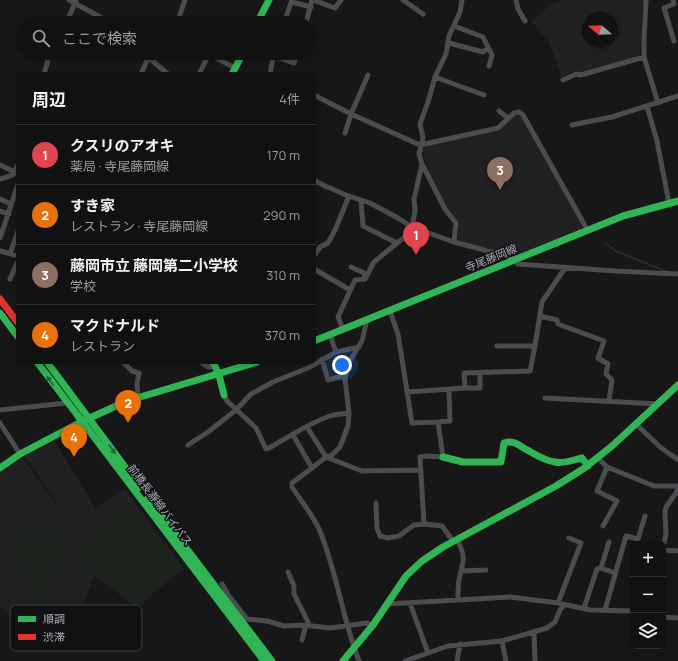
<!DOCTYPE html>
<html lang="ja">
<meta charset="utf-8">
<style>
:root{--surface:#111;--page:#1e1f1f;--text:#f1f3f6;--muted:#9c9d9f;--line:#303131;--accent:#2563eb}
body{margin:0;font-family:Manrope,"Noto Sans JP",sans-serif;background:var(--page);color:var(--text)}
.controls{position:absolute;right:12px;bottom:12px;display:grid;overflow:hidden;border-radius:6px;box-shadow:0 2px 6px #0003}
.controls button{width:36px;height:36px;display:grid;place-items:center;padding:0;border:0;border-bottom:1px solid var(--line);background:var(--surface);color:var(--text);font:20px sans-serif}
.compass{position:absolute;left:582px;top:12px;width:36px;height:36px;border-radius:50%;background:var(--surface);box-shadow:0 2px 6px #0003;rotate:289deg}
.you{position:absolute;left:342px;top:365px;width:14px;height:14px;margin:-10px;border:3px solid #fff;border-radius:50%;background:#1a73e8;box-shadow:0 0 0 6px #1a73e833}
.badge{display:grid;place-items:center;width:26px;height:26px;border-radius:50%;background:var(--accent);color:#fff;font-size:13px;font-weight:700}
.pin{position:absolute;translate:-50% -33px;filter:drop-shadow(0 1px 2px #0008)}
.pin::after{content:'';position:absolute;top:21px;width:14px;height:12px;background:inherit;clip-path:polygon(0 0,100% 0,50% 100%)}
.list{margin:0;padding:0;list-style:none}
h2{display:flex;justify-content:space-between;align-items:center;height:52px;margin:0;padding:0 16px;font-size:17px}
h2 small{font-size:13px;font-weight:400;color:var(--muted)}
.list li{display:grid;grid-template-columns:26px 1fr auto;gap:12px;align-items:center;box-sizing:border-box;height:60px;padding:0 16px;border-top:1px solid var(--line)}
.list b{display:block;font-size:15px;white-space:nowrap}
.list p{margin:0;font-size:13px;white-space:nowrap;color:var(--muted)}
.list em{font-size:13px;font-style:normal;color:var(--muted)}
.icon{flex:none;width:22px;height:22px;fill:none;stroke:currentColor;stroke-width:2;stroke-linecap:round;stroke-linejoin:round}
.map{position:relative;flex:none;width:678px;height:661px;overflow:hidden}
.search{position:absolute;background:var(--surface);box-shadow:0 2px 6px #0003;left:16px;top:16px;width:300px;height:44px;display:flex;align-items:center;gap:10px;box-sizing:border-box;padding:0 14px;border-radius:22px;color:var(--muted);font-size:15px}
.panel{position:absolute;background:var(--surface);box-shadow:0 2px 6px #0003;left:16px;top:72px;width:300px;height:292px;border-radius:6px}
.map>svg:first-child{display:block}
.built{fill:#212123;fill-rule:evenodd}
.green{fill:#1d241e}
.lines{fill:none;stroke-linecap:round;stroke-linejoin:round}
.stream{stroke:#2a3239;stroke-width:1.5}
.street{stroke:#4b4c50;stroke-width:5}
.fast{stroke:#30b455;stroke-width:7}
.jam{stroke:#e5322d;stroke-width:7}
.oneway{fill:#206234}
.labels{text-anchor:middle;stroke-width:3;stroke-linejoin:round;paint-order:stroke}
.street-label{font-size:11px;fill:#a8adb8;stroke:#111113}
.key{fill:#111113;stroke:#3e4045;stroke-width:1}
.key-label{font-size:11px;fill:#a8adb8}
</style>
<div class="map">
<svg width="678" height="661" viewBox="0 0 678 661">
<rect width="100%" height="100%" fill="#171717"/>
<!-- built -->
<path class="built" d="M563,0H643L640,55L583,75L575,70L562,78L548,40L531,21L552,4ZM588,18H612V42H588Z
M516,115L521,117L582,225L581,230L515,257L511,254L457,241L459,222L447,209L429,171L422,151L425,146L498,131Z
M55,442L96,509L124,488L184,568L150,596L139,609L94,575L74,632L50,620L44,630L31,631L0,607V473L22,457L65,516L36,471L24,456Z"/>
<!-- green -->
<path class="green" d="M127,505L135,507L178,566L151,590L137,604L87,566L82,564L80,559L83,548L84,540Z
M22,527L34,531L35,540L29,554Z
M19,528L29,557L24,570L6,563Z
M40,530L70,541L55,580L26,570L36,540V532Z
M32,575L53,582L43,609L23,600Z"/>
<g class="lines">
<!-- stream -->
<path class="stream" d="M605,243L616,251L665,271"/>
<!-- street -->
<path class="street" d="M69,0L111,23
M313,0L335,8L341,0
M403,0L423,14
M516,0L518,9L525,21
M646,0L644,39V57L658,103
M673,0L674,4L664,8L674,41
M292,2L311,7
M285,20L295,23
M66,23L76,1
M177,23L185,0
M284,23L292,0
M306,23L312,0
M454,26L483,37L492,55L489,66
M449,43L483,52L488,48
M143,53L168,74
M207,53L235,68
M273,56L294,63L297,53
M44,74L50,53
M141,74L148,58
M199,74L209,54
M270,74L274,53
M435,77L446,54L449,36L460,12L462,0
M563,80L576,74L581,75L644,57
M314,95L351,114L420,145L498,128L514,113L519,112L523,115L588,231
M647,106L657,141L669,203
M499,111L508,118
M572,125L612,117L678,96
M345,133L351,114L368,75
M0,165L17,173
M0,179L13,175L18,164
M314,180L325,186L346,195L370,203L398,218L412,227L454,242L510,257L518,264L615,271L678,274
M0,199L11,204
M361,201L363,226L397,243L405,237L412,227L415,211L414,199L422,164
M0,211L9,214
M0,238L18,184
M454,242L456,223L445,209L422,164L419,154L423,138L420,124L428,102L435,77L484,95
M0,251L18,256
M10,254L18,231
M314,256L320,247L328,243L335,230L349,196
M351,267L364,273L365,279
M314,269L350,290
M10,279L18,261
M390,311L398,334L412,423L438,422L443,457L427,456L420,457L424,524L442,526L453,541
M540,316L557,320L558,324L604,341L598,358L608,364L606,374L612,380L609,401
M343,329L338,317L355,280L365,279L374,262L397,243
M330,335L336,352
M497,346H535
M322,359L328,380L346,375
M123,362L132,371L139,373L137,384L138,397
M200,362L208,367L215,366
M465,388H480V373
M408,392L465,388L464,373L530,371L535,346L542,302L565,268
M224,395L227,401L256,428L266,449L269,448C289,437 309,423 330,416C336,414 343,414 349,413L348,426L340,447L332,455L326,457L312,468L293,435
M545,398L658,404
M0,410L67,403
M349,413L345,379L346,371L348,364L362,341L367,320
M438,422L450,421L449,390
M0,423L20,454
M636,424L660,447L677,459
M307,427L326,457L362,471L421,470
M188,445L208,432L236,410L251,394L273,382L308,368L336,352L359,347
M598,458L607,467L654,486H678
M312,468L292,483V487C301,501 312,514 319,529C337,571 342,618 359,661
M376,503L377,528L380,536L388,538L399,536L414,525L424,524
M603,526L617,501L597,491L607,467
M457,539C467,560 463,559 459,580C458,586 458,593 458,599
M663,547L666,534L665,513L666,507L676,493L678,488
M663,550L678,551
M601,568L609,542
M461,571L486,570
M288,572L294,586V594L310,626
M222,584L229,596
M225,599L229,596L247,619L267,621L284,626L303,625L330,628L367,623L373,625
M410,603L428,653
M558,603L581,543L569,538
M387,604L510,597L558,603L590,610L633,611
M584,608L597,569L601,568L615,573
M605,610L626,536L638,539L645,516
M663,617L678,618
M534,633L535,661
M302,640L306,625
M502,641L506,661
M405,661L448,646L502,641L547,628L555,622L560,610L564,605
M457,661L460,644"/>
<!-- fast -->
<path class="fast" d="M257,23L269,0
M232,74L243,53
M0,313L18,337
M314,341L623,216L678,201
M37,362L264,661
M47,362L140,487
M213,362L219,375L224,395
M443,457L463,462H501L504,443C515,439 520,447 529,451C536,455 546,461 555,462C564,464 573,460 582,458L588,466
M0,468L20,454L81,422L127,401L257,362
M148,498L272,661
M343,661L373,625L406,576L422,561L443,547L556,486L583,469L612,446L678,385"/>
<!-- jam -->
<path class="jam" d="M0,299L18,323"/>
</g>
<!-- one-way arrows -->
<defs><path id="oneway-solid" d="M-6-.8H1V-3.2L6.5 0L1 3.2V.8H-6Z"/></defs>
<g class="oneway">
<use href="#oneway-solid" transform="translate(50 381) rotate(-126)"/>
<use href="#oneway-solid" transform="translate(112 449) rotate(54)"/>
</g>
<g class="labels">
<!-- street labels -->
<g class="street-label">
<text transform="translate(491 258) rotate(-22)" y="4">寺尾藤岡線</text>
<text transform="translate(160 505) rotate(53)" y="4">前橋長瀞線バイパス</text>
</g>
</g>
<!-- legend -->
<rect x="10" y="605" width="132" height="46" rx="6" class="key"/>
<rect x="18" y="616" width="18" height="6" fill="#30b455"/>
<rect x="18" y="634" width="18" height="6" fill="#e5322d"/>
<g class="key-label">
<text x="43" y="623">順調</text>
<text x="43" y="641">渋滞</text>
</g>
</svg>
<div class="controls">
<button>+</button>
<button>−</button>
<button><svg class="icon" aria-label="layers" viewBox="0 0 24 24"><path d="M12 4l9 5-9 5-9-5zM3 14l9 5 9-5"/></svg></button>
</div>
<svg class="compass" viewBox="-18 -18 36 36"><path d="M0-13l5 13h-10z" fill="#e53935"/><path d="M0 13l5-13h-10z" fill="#9c9d9f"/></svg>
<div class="you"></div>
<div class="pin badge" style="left:416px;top:255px;background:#e0444e">1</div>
<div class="pin badge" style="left:128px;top:423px;background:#e8710a">2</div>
<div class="pin badge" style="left:500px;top:190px;background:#8d6e63">3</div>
<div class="pin badge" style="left:74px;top:457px;background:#e8710a">4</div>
<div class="search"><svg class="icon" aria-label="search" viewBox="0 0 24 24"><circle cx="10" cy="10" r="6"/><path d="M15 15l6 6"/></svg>ここで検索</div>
<section class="panel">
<h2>周辺<small>4件</small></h2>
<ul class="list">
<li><span class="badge" style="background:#e0444e">1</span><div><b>クスリのアオキ</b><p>薬局 · 寺尾藤岡線</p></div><em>170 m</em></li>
<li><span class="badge" style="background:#e8710a">2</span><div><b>すき家</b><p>レストラン · 寺尾藤岡線</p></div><em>290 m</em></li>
<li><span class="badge" style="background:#8d6e63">3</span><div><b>藤岡市立 藤岡第二小学校</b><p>学校</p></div><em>310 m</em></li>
<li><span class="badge" style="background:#e8710a">4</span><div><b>マクドナルド</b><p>レストラン</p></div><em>370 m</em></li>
</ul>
</section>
</div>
